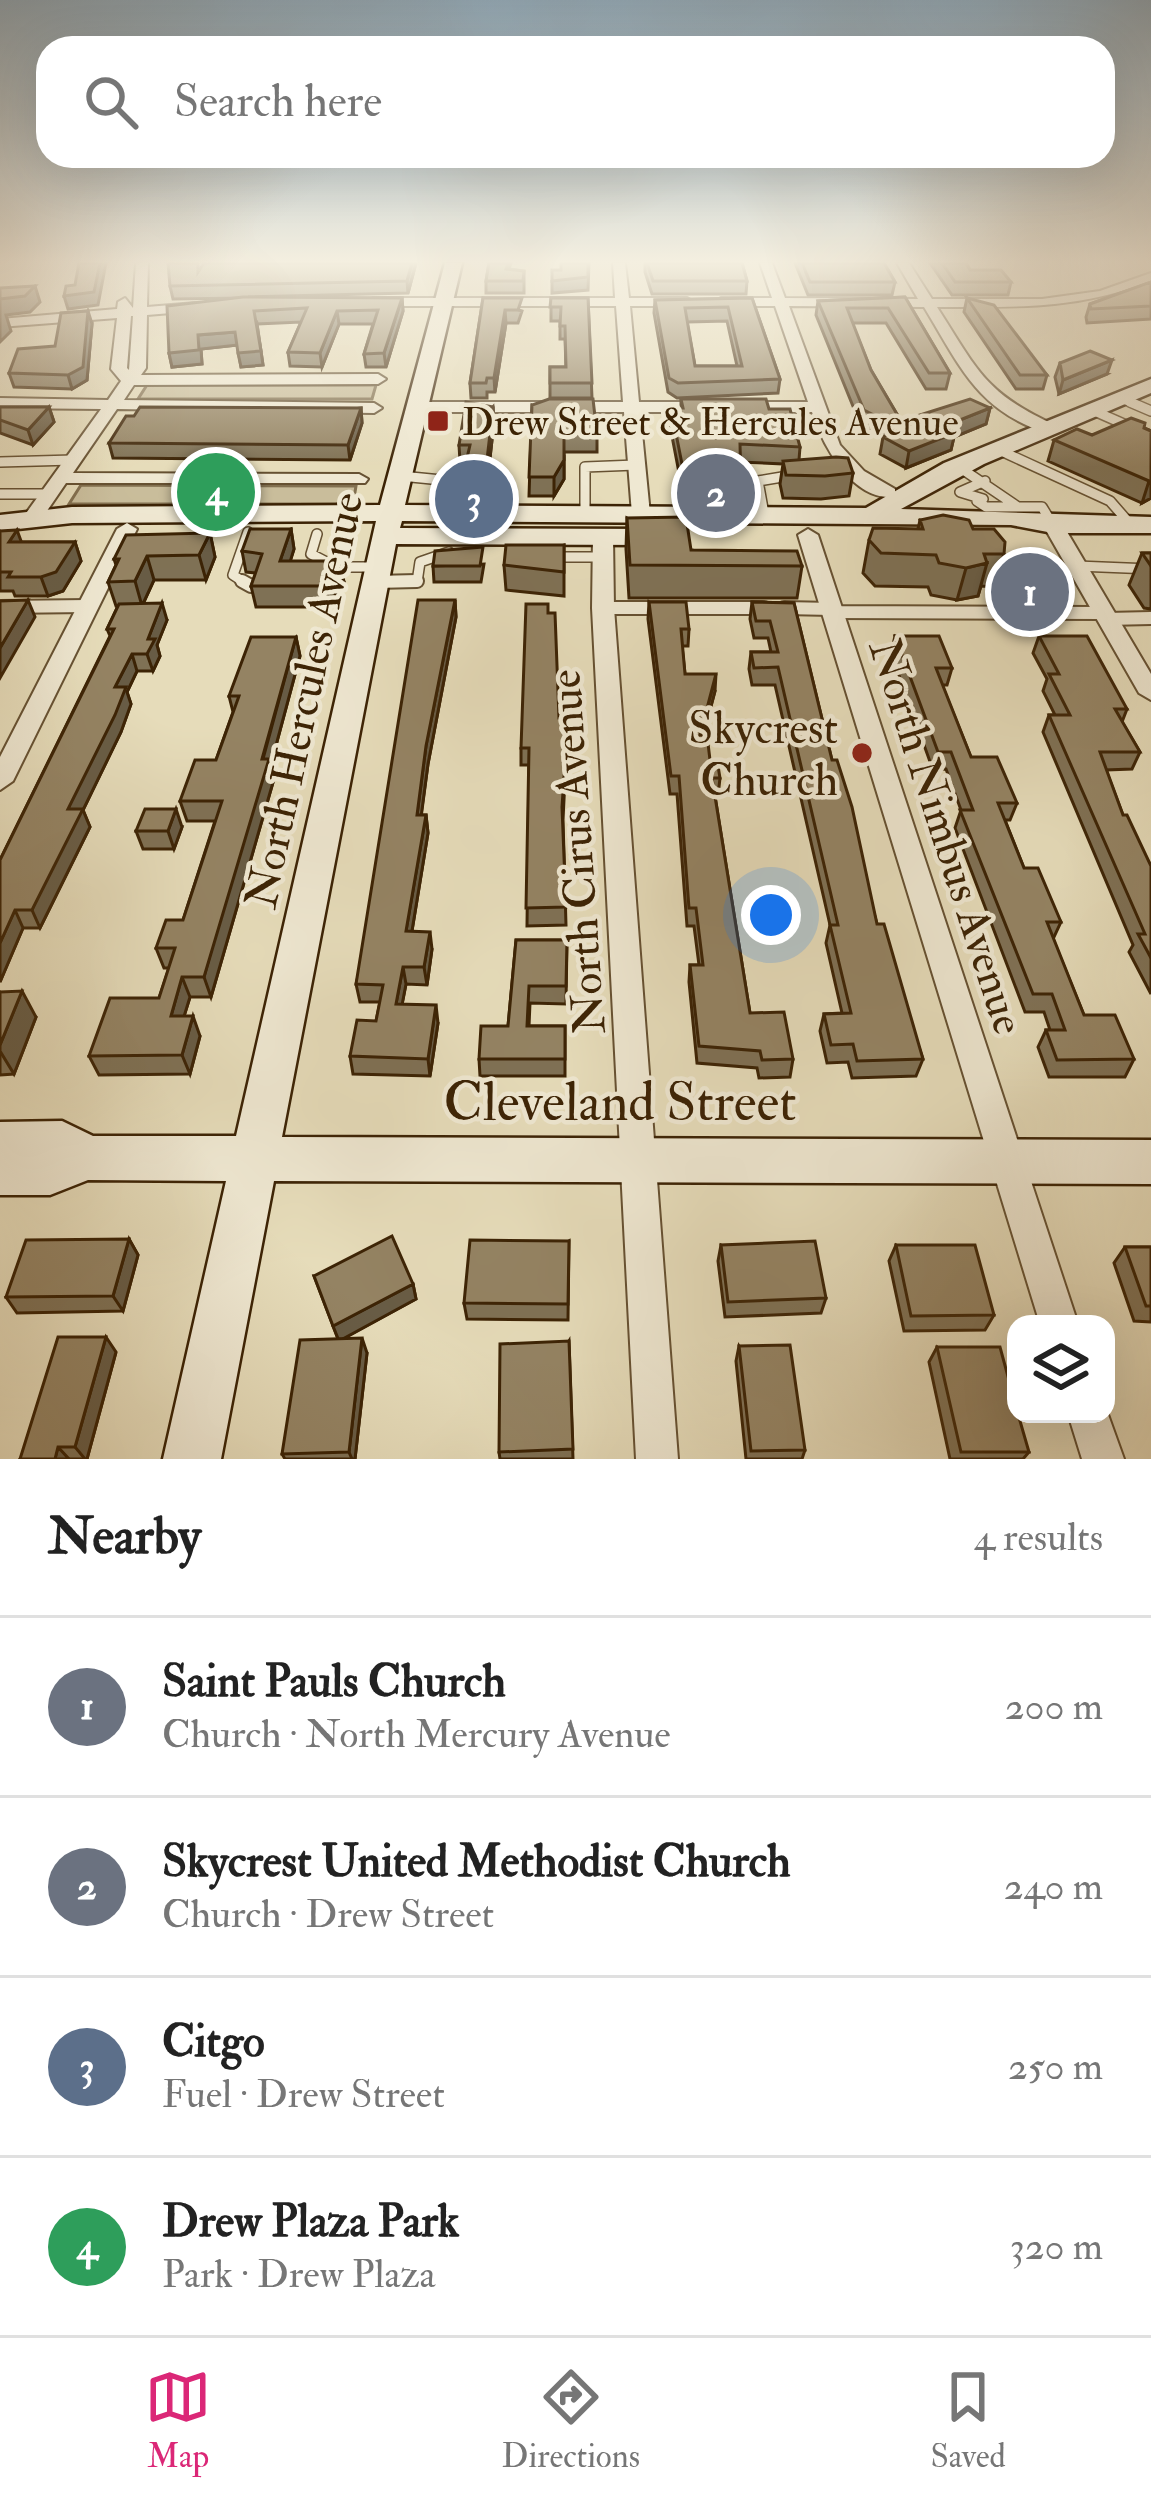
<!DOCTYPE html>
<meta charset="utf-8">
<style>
:root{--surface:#fff;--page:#f6f6f6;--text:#222;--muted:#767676;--line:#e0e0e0;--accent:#db2777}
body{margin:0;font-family:"IM FELL Double Pica",serif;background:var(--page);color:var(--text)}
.controls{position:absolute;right:36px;bottom:36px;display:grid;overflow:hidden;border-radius:24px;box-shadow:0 12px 48px #0002}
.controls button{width:108px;height:108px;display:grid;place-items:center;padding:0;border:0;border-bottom:3px solid var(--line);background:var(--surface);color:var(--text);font:60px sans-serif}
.you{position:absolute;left:771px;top:915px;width:42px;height:42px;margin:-30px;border:9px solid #fff;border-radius:50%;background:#1a73e8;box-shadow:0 0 0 18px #1a73e833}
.badge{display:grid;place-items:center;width:78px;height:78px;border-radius:50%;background:var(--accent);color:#fff;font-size:39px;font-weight:700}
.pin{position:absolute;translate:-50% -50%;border:6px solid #fff;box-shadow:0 3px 12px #0006}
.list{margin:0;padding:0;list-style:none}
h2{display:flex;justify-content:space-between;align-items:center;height:156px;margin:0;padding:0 48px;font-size:51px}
h2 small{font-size:39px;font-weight:400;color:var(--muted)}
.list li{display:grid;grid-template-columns:78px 1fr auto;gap:36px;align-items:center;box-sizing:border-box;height:180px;padding:0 48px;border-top:3px solid var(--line)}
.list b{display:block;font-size:45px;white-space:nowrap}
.list p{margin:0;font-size:39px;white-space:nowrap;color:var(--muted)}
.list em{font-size:39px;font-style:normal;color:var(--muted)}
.icon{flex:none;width:66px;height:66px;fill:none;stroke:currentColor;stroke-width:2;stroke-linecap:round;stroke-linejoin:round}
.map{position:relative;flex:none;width:1151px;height:1459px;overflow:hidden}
.search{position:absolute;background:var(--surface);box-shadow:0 12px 48px #0002;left:36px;right:36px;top:36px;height:132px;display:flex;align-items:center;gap:30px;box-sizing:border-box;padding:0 42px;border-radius:36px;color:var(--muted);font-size:45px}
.sheet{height:876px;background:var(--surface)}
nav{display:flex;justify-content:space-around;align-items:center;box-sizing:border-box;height:168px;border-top:3px solid var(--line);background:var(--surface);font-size:33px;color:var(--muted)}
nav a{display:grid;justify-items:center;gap:6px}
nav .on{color:var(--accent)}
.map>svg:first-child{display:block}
.green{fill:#c9bd9b;stroke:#827050;stroke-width:3}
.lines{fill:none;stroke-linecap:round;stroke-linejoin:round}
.lane-far2-casing{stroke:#665132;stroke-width:10}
.lane-far1-casing{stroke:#665132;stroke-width:12}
.lane-casing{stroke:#665132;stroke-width:16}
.street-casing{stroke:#665132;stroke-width:4}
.secondary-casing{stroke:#3c2305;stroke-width:5}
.lane-far2{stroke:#efe8d2;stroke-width:8}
.lane-far1{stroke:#efe8d2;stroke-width:9}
.lane{stroke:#efe8d2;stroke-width:12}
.street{fill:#efe8d2;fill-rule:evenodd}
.secondary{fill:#efe8d2;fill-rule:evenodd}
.wall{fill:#7f7155;stroke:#3c2305;stroke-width:3;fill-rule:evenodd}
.shaded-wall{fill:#685c45;stroke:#3c2305;stroke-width:3}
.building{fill:#948363;stroke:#3c2305;stroke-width:3;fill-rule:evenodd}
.poi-dot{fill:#8f2418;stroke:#efe8d2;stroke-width:4.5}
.labels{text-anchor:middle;stroke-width:9;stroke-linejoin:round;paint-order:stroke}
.far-poi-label{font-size:39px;fill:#3c2305;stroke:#efe8d2;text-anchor:start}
.street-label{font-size:45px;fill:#3c2305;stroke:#efe8d2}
.poi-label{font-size:45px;fill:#3c2305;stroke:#efe8d2;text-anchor:end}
.near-street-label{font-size:54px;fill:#3c2305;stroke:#efe8d2}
</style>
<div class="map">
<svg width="1151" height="1459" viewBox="0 0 1151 1459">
<rect width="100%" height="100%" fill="#e6dcba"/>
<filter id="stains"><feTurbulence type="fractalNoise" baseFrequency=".00167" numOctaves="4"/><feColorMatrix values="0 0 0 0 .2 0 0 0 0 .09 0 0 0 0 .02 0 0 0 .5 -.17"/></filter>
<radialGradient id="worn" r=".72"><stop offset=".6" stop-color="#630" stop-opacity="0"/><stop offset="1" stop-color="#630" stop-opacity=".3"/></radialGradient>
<!-- green -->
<path class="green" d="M147,385H376L372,399H138Z
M81,485L356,486L354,498L336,504H69Z"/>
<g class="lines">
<!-- lane-far2 casing -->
<g class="lane-far2-casing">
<path id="lane-far2" d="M1120,398L1137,405"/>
</g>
<!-- lane-far1 casing -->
<g class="lane-far1-casing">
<path id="lane-far1" d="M1130,402L1151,411
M1092,410L1151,436
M999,450L1110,501L1131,525
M0,462L73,460
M962,469L1018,507
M401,476L492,485L497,489L496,513
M0,494H49
M983,499L960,492L985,481
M977,501L986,507H1042L1053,525
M445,513L453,470
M585,514V467L636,465
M764,514L758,481L794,475
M317,534L311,554L336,567H377
M549,557H601
M1077,566L1151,569
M375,582H417L420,562L449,552
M247,584L233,575L248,532"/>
</g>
<!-- lane casing -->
<g class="lane-casing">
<path id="lane" d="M242,581L251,586
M375,582L417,581
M0,607L89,606
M603,608H764
M784,608L832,609
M833,612L1104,613
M1107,619L1151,618"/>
</g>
<!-- street casing -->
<g class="street-casing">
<path id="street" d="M136,263H148L147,307L195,303L202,307L195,311L147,315L146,368L141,375L378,374L386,379L378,384L134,385L124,400L374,403L382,408L374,413L117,409L73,473L359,474L368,479L365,483H66L36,527H22L19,523L101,409L0,408V398L108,400L121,381L111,369L117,318L0,327V319L117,309L118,302L125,298L133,308ZM131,316H133L129,370L127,368Z
M613,263H625L629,298H687L694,302L687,306H630L639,402H808L775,306H721L714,302L721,298H772L760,263H772L785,298L918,299L897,263H909L932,299H1042L1100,291L1151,273V281C1075,310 1017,307 937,307C977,369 984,393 1055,425L1057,429L1049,434C977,411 960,366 924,307L789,306L840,445L864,471L895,489V497C852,501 823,446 812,412H640L650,514L641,520L632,514L624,412H418L410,407L418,402H623L616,306H373L366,302L373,298H615Z
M1053,519L1063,525L1151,674V700L1139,693L1043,525Z
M127,523L137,529L13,781L0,790V757L117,529Z
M808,529L818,535L1078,1324H1040L798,535Z
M603,531L613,537L614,608L678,1459H636L592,608L593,537Z
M1106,1409L1124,1459H1082L1068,1414H1106Z"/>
</g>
<!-- secondary casing -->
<g class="secondary-casing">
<path id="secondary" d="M445,263H462L405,505L866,508L944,463L1151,379V393L984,464L901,509L1151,517V533H1053L1011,525L402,521L400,528L656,529L669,537L656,545L396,544L282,1137L1151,1140V1184L274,1181L221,1459H163L226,1181L88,1180L50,1195H0V1122L62,1121L93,1136H236L376,521L72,523L0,531V515L72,507L380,505Z"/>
</g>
<!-- lane-far2 -->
<use href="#lane-far2" class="lane-far2"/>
<!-- lane-far1 -->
<use href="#lane-far1" class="lane-far1"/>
<!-- lane -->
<use href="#lane" class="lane"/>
<!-- street -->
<use href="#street" class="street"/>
<!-- secondary -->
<use href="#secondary" class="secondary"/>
</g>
<!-- wall -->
<path class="wall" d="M416,263L408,293L248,297L402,298L403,311L386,367H366L364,354L373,324H339L322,367L290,366L288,352L301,322L257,324L263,365L241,367L237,345L201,349L202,364L172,367L169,353L241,298L173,299L170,286L200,269Z
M489,263H511L509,269L524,271V293H486V281Z
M645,263H742L747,281L746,294H652L645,272Z
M795,263H884L895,282L892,295H808Z
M930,263H966L970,270L1011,282L1008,295H952Z
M1151,282V319L1087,323L1086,317L1090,304Z
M905,297L950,373L946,389H926L886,323H852L871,370L901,421L990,408L986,424L954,437L951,450L906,468L880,454L883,437L861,426L816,315L818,301Z
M483,298L522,311L518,323H506L495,392H487V398H471L470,383Z
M551,298H588L592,398H550V367H566L565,339H560V321H551Z
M752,298L780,379L778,393L677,398L668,392L654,313L655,300ZM727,321L737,366H695L687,322Z
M967,298L1047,375L1043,389H1016L964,312Z
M92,324L87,380L72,389L14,387L9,373Z
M1060,363L1107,374L1059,394L1055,377Z
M681,399L769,409L800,447L799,460L853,473L849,496L821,499L783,498L780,484L783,464L740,462L739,501H718L715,483H681L670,426L671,408H681Z
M532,405L597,434V452H564V479L554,496H529Z
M0,407H49L54,422L33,445L0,433Z
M493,407L494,422L488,476L469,474L468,461H460L459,445Z
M361,408L362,423L350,460L113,458L109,443Z
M1144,428L1151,431V498L1142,503L1048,461L1054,440Z
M484,478V501H464L463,485Z
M627,518L691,550L802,566L797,598H629L626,549Z
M920,520L973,529L1004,554L994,587L981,586L978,596L957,600L931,595L928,587L875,586L863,573L869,540L918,529Z
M291,529L294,549L290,561L344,582L337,607H256L251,586L256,573L246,572L242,551Z
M0,531L22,542H75L81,561L63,591L48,596H15L13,591H0Z
M210,533L215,557L206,580H154L143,604L167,620L157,645L160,656L153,671H137L127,692L131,704L121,732L83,810L90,827L40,928H23L0,982V860L110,636L107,629L118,606H116L108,582L116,565L114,559Z
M564,545V596L506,590L504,565Z
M1142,553H1151V609L1144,608L1129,585Z
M484,564L481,582H434L433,566Z
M455,600L456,617L428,764L421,815H426L428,833L412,931L432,949L427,985L406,984L402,1004L438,1023L430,1076L353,1074L350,1056L376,1021L380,1002H360L356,984Z
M649,602L689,629L688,646H682L685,674L715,691L703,735L710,760L720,778L718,796H715L750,1013L793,1059L790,1077L759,1078L757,1068L697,1063L689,982L690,965H699L694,926H687L677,794H670L648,619Z
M752,602L794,603L832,760L877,924L923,1059L916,1076L852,1078L848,1062L827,1063L820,1031L824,1014L842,1013L826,943L830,925L775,685H752L749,669L751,652H771L768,638H754L750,619Z
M895,636L952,668L947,685H942L971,757L1017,803L1010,820H1005L1024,868L1061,922L1053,939L1084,1015L1134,1059L1125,1077H1049L1038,1047L1046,1030H1050L1044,1012H1025L955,828L961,810L946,769L933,770L891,653Z
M1039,636L1127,709L1122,722L1140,752L1132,769L1106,770L1123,815L1151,866V994L1129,952L1133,945L1043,732L1049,715H1055L1043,691L1047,679L1033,653Z
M296,637L300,656L271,764L274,779L211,997H190L184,1016L200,1036L190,1074L99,1075L89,1056L159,998L169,968H164L156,948L183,920L215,821H187L180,801L216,760L233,712L229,696Z
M559,718H568L563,820L566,925L527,926L529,765H521V748Z
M182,827L174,849H143L136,831Z
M516,940H567L566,1004L530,1003L529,1026H565V1076H480L479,1059L508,1026Z
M0,992L36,1017L14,1074L0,1075Z
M129,1239L138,1255L123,1311L17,1313L6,1297Z
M569,1241L568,1320L467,1319L464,1303Z
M721,1245L826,1298L821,1313L725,1317L718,1261Z
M896,1245L994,1315L985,1330L904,1331L889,1261Z
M1125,1247H1151V1322L1134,1321L1114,1263Z
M314,1276L413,1284L416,1299L342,1339L367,1353L355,1459H285L282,1454L338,1339Z
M569,1341L573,1459H500L499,1452Z
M739,1346L805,1450L802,1459H746L736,1361Z
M937,1347L1029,1452L1023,1459H950L929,1362Z
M116,1352L87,1459H20Z"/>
<!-- shaded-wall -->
<path class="shaded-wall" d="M100,263H106L98,305L68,309L64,296Z
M412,263H416L408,293L407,281Z
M589,263L588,290L552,293V281Z
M35,286L40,302L30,312L6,315L11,331L0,342V299Z
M402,298L403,311L386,367L384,353Z
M505,310L506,323L495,392L494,378Z
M88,311L92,324L87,380L72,389L68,375Z
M337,311L339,324L322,367L320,353Z
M257,324L263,365L241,367L238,353Z
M235,332L238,345L201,349L202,364L172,367L169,353L198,335Z
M1112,360L1107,374L1059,394L1063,380Z
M49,407L54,422L33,445L28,430Z
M493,407L494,422L488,476L487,460Z
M361,408L362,423L350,460L348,445Z
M990,408L986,424L954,437L951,450L906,468L909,451L942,427Z
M564,460V479L554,496V477Z
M1151,480V498L1142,503L1149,481Z
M291,529L294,549L284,582L280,561Z
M17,530L24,549L9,542Z
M210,533L215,557L206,580L199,555Z
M75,542L81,561L63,591L48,596L41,577Z
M147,556L154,580L142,606L135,581Z
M340,561L344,582L337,607L334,586Z
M987,563L978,596L957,600L966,568Z
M28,600L35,617L0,678V648Z
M455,600L456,617L428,764L419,833L417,815L426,746Z
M162,603L167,620L157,645L160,656L153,671L147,654L148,639Z
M296,637L300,656L271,764L274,779L211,997L204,977Z
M132,654L137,671L127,692L131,704L121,732L83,810L90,827L40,928L32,910L68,809L115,687Z
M716,674L715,691L699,753L700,735Z
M176,809L182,827L174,849L168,831Z
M426,815L428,833L409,949L406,931Z
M15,910L23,928L0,982V943Z
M430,932L432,949L427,985L424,967Z
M403,967L406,984L399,1021L396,1004Z
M182,977L190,997L178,1036L171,1016Z
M22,991L36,1017L14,1074L0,1051V1045Z
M436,1005L438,1023L430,1076L428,1059Z
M193,1016L200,1036L190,1074L182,1055Z
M129,1239L138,1255L123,1311L113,1296Z
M413,1284L416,1299L339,1341L333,1326Z
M106,1337L116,1352L87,1459H85L75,1447Z
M362,1338L367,1353L355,1459H352L349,1452Z
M58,1447L69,1459H55Z"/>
<!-- building -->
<path class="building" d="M79,263H100L94,292L64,296L66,286L75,285Z
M168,263H198V272L204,263H412L407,281L170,286Z
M489,263H508L506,269L524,271L523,281H486Z
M561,263H588V277L552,281V270H561Z
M647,263H742L747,281H653Z
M802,263H884L895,282H810Z
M942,263H966L970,270H1001L1011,282H955Z
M1151,282V306L1091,309L1090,304Z
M35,286L25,296L0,299V288Z
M243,297L402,298L384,353L364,354L378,310L337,311L320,353L288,352L307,308L254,311L261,351L238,353L235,332L198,335L199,350L169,353L167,306Z
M905,297L950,373H929L888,308H847L871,370L901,421L970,399L990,408L942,427L955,433L909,451L883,437L903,430L864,410L818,301Z
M483,298H522L518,310H505L494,378H487L486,383H470Z
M551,298H588L592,383H550V367H566L565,326H560L561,307H550Z
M752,298L780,379L678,383L669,378L655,300ZM728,307L742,366H695L685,308Z
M967,298L994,305L1047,375H1020Z
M88,311L83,367L68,375L9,373L18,349L55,346L61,313Z
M1090,351L1112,360L1063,380L1060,363Z
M549,399H593L597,434H564V460L554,477H529L532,405Z
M681,399H766L769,409H790L800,447L740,444L741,483H720L716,464H682L671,408H683Z
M466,402L493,407L487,460L467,458L470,445H459Z
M0,407H49L28,430L0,420Z
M140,407L361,408L348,445L109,443L126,416H134Z
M1131,418L1145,423L1144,428L1151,431V480L1149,481L1054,440L1077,429L1092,435Z
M836,457L848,458L853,473L825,476L786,475L783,461Z
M465,476L484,478L483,485H463Z
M943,515L969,520L973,529H994L1005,542L1004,554H984L987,563L966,568L939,563L936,555L881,553L869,540L873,528L923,529L920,520Z
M686,517L691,550L797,551L802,566L630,565L627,518Z
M250,529H291L280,561H340L334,586H251L262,554L242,551Z
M17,530L9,542H75L56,572L41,577H8L11,572H0V531Z
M210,533L199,555L147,556L135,581L108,582L119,559H114L126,535Z
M506,545H564V572L504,565Z
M483,547L480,566H433L435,551Z
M1142,553H1151V566Z
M28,600L0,648V601Z
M418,600H455L426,746L417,815H426L406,931L430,932L424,967H403L396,1004L436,1005L428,1059L350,1056L357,1020L376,1021L383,985L356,984Z
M649,602H686L689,629H681L685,674H716L700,735H707L710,760H717L720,778H712L750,1013L784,1012L793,1059L762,1060L760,1051L699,1046L690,965H703L696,908H689L679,776H671Z
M752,602L794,603L832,760H837L852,807L877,924H884L923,1059L857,1061L853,1044L831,1045L824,1014L851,1013L830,925H838L778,667L754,668L751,652H778L770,621H756Z
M162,603L148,639H155L147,654H132L115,687H126L115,715L68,809H83L32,910H15L0,943V860L114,629H107L119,604Z
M526,604H548V613H555L559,718H568L562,807L566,907L526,908L529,748H521Z
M895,636H939L952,668H936L971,757H997L1017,803H998L1024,868H1038L1061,922H1047L1084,1015H1115L1134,1059L1057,1060L1046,1030H1065L1052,994H1033L960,810H973L951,752H938Z
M1039,636H1087L1127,709H1115L1140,752H1100L1123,815H1127L1151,866V958L1138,934H1145L1049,715H1070L1049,674H1059Z
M251,637H296L262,759H269L204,977H182L171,1016H193L182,1055L89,1056L110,998H159L175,948H156L166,920H183L222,801H180L195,760H216L239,696H229Z
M145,809H176L168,831H136Z
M516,940H567L566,986H529L527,1026H565V1059H479L481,1026H508Z
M22,991L0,1045V992Z
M392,1236L413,1284L333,1326L314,1276Z
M129,1239L113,1296L6,1297L26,1240Z
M470,1240L569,1241L568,1304L464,1303Z
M815,1241L826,1298L728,1302L721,1245Z
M896,1245H975L994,1315L911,1316Z
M1125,1247H1151V1306H1146Z
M58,1337H106L75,1447H58L55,1459H20Z
M362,1338L349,1452L282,1454L300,1340Z
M569,1341L573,1449L499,1452L500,1344Z
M790,1345L805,1450L751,1451L739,1346Z
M937,1347H1000L1016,1406V1414H1018L1029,1452H961Z"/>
<!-- sky -->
<linearGradient id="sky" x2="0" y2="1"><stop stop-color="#90abbd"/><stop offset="0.56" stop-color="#f4efe0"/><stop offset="1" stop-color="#f4efe0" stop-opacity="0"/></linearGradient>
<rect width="1151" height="467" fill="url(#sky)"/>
<!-- markers -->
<g class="poi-dot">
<rect x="426" y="409" width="24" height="24" rx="6"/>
<circle cx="862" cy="753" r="12"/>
</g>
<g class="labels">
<!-- far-poi labels -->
<g class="far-poi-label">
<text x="462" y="435">Drew Street &amp; Hercules Avenue</text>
</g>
<!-- street labels -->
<g class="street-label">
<text transform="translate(303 700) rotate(-78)" y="16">North Hercules Avenue</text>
<text transform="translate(948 836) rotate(72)" y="16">North Nimbus Avenue</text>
<text transform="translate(576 852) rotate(-94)" y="16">North Cirus Avenue</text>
</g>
<!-- poi labels -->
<g class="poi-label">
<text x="838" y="743">Skycrest<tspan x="838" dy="52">Church</tspan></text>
</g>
<!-- near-street labels -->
<g class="near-street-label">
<text x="620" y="1120">Cleveland Street</text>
</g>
</g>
<rect width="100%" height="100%" filter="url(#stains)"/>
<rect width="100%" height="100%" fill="url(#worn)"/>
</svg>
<div class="controls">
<button><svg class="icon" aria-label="layers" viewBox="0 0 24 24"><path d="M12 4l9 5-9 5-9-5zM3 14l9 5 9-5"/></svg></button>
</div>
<div class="you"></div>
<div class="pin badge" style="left:1030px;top:592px;background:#6b7280">1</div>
<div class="pin badge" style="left:716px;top:493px;background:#6b7280">2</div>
<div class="pin badge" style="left:474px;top:499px;background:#5c6f8a">3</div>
<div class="pin badge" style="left:216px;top:492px;background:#2e9e5b">4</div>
<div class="search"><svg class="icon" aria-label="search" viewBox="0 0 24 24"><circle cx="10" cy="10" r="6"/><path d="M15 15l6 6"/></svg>Search here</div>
</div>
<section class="sheet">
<h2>Nearby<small>4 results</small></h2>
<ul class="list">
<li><span class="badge" style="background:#6b7280">1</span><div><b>Saint Pauls Church</b><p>Church · North Mercury Avenue</p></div><em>200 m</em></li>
<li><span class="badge" style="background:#6b7280">2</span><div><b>Skycrest United Methodist Church</b><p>Church · Drew Street</p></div><em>240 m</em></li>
<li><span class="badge" style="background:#5c6f8a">3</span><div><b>Citgo</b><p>Fuel · Drew Street</p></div><em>250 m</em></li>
<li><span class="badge" style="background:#2e9e5b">4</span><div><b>Drew Plaza Park</b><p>Park · Drew Plaza</p></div><em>320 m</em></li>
</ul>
</section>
<nav>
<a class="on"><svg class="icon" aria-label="map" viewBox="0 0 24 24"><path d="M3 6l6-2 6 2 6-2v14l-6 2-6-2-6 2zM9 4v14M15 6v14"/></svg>Map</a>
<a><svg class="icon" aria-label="directions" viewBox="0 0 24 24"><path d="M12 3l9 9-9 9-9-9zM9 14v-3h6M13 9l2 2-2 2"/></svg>Directions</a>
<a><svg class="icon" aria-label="saved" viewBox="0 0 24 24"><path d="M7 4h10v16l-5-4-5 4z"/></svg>Saved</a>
</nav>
